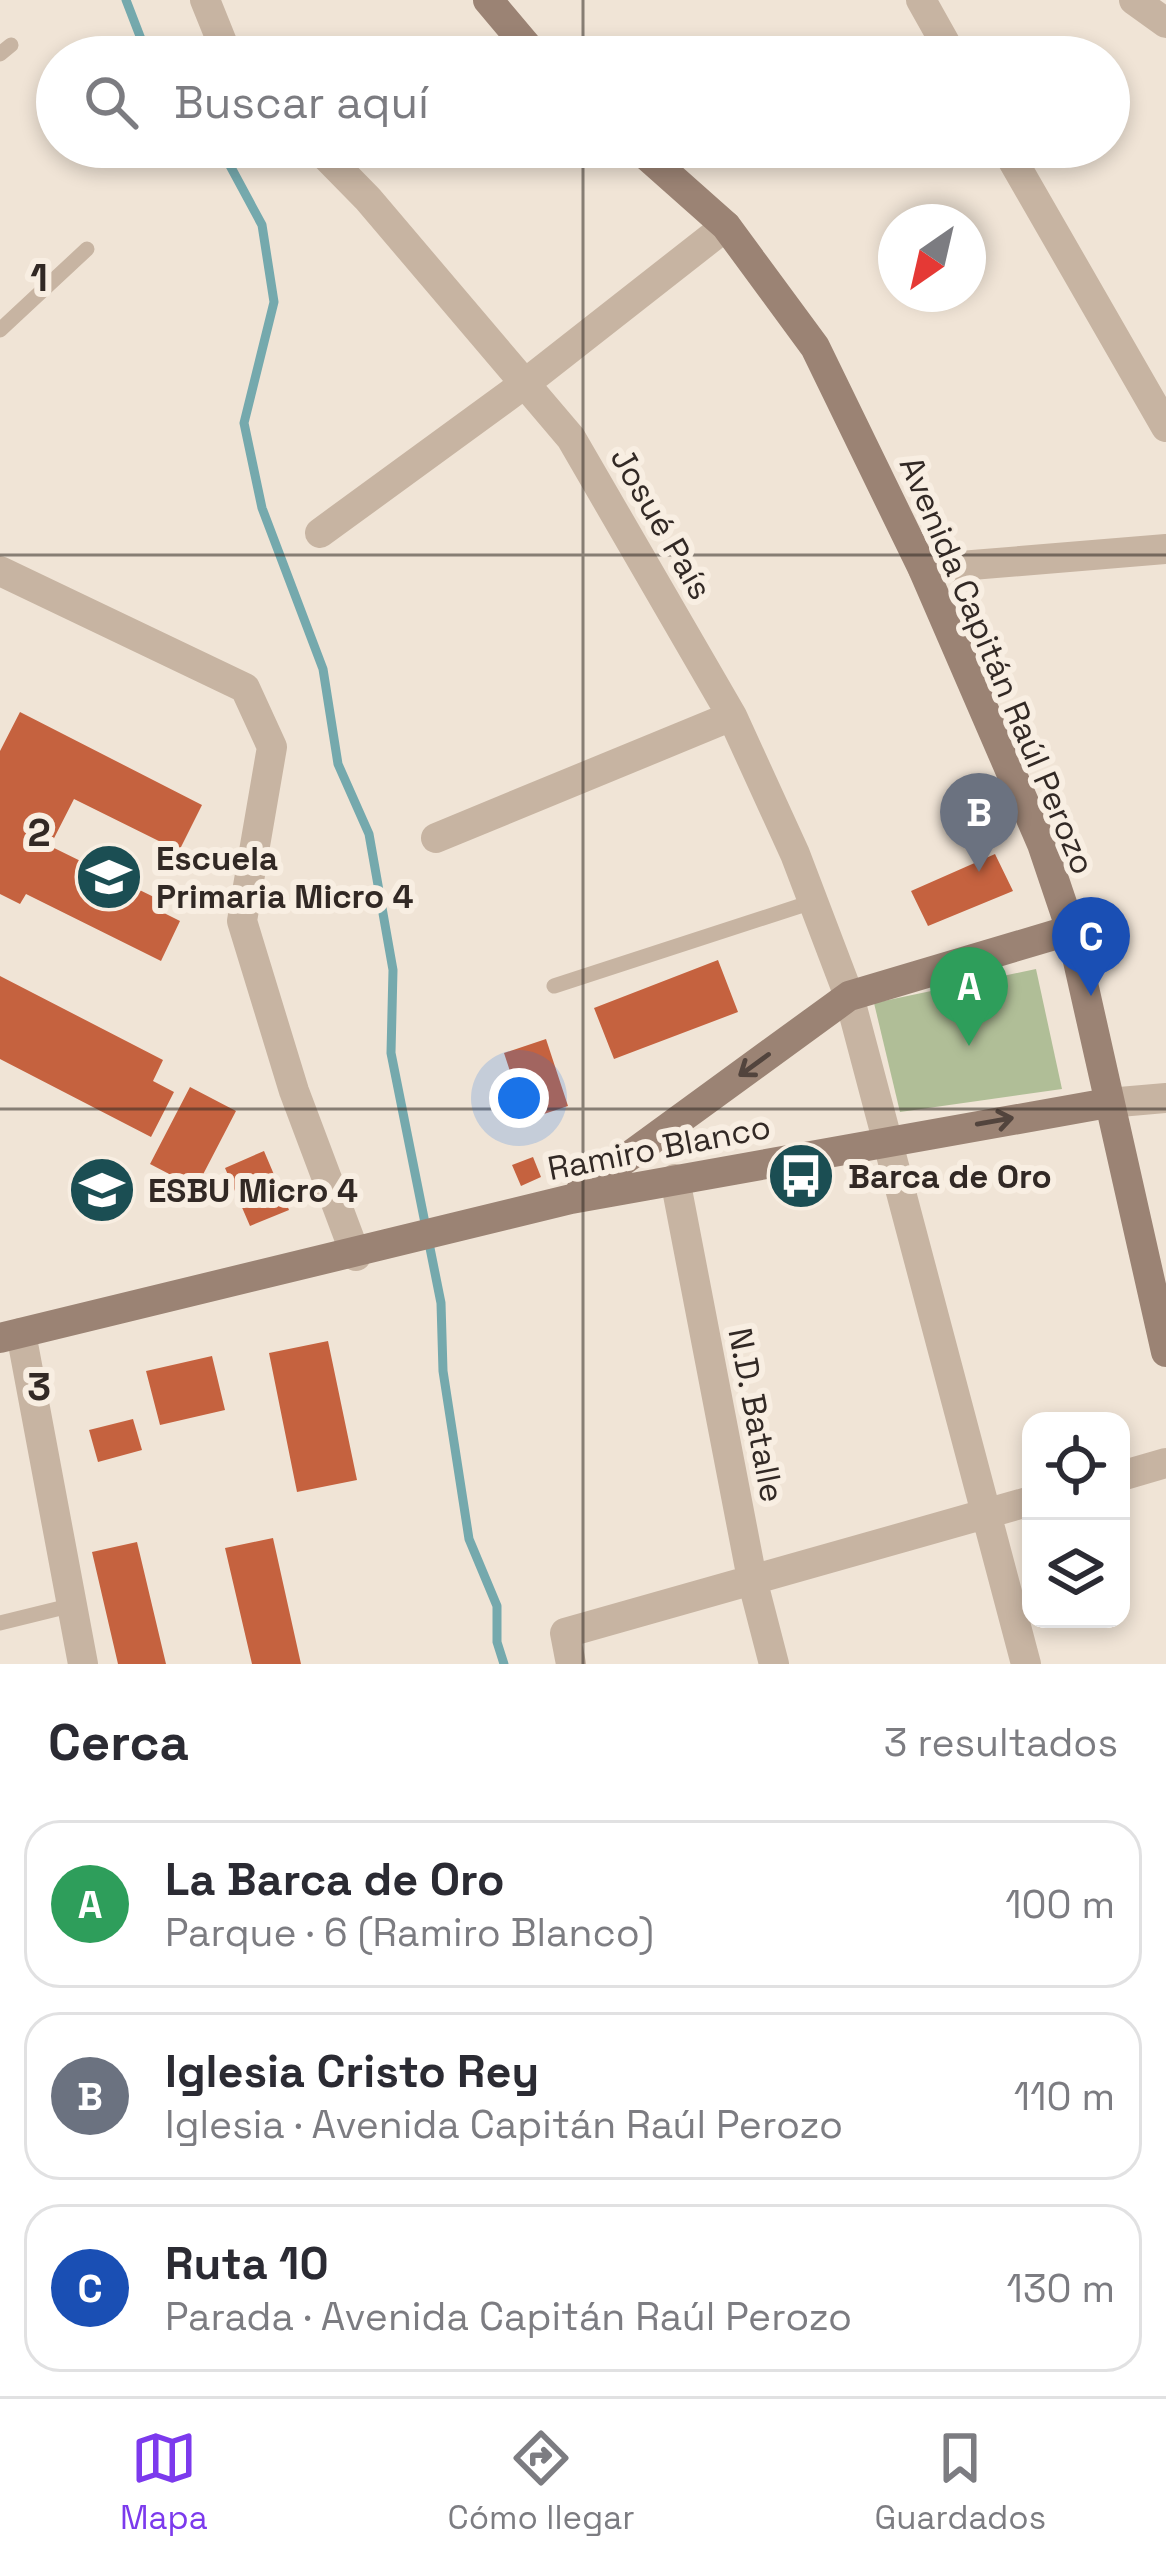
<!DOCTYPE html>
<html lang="es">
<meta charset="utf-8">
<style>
:root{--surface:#fff;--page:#f2f2f3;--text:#2b2b33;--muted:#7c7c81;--line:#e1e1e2;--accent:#7c3aed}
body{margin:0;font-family:"Space Grotesk",sans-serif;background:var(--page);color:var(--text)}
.controls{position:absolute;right:36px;bottom:36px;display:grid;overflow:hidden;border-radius:24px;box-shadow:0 6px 18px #0003}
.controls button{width:108px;height:108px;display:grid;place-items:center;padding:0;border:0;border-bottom:3px solid var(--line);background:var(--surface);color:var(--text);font:60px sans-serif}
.compass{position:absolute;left:878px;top:204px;width:108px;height:108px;border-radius:50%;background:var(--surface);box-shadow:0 6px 18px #0003;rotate:214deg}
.you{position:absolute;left:519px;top:1098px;width:42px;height:42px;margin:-30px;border:9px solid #fff;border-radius:50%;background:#1a73e8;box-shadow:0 0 0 18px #1a73e833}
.badge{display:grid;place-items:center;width:78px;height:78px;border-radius:50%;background:var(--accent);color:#fff;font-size:39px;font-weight:700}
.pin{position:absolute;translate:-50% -99px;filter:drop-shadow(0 3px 6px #0008)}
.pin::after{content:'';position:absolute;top:63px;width:42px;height:36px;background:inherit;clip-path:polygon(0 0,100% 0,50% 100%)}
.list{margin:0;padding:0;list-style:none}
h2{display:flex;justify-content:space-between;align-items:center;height:156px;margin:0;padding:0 48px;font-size:51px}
h2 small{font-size:39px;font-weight:400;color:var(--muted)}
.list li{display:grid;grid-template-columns:78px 1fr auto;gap:36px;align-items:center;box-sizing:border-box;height:168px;margin:0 24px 24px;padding:0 24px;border:3px solid var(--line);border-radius:36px}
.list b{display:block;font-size:45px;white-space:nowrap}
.list p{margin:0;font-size:39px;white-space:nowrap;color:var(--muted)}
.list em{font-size:39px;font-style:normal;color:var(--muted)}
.icon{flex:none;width:66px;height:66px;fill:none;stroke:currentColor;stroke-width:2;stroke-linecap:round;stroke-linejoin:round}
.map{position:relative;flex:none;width:1166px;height:1664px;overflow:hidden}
.search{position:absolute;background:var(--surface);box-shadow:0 6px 18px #0003;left:36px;right:36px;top:36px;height:132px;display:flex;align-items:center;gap:30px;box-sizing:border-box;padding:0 42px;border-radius:66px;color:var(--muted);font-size:45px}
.sheet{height:732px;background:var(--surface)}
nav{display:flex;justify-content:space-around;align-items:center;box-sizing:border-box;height:168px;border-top:3px solid var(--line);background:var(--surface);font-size:33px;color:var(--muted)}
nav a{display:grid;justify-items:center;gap:6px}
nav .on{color:var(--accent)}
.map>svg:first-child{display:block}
.green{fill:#b0be97}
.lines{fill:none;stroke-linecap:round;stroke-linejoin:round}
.stream{stroke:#75a9ad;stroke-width:9}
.building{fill:#c5623f}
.service{stroke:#c7b4a2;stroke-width:15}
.minor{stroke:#c7b4a2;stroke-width:30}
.secondary{stroke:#9b8374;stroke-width:30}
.oneway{stroke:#52443d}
.grid{fill:none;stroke:#322925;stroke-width:3;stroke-opacity:0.55}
.labels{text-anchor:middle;stroke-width:12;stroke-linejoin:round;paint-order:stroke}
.street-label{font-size:33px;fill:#322925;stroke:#f8eee2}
.poi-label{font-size:33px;font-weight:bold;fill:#322925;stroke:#f8eee2;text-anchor:start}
.grid-label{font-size:39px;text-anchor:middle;font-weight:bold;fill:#322925;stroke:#f8eee2;stroke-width:12;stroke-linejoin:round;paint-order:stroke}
</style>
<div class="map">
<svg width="1166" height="1664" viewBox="0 0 1166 1664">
<rect width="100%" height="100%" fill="#f0e4d6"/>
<!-- green -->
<path class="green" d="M1036,969L1062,1089L900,1112L874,1003Z"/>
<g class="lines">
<!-- stream -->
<path class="stream" d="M126,0L148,57
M220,147L262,225L274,302L244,423L262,508L323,669L338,764L369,834L393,970L391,1053L441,1303L443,1371L469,1539L497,1606V1642L504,1664"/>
</g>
<!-- building -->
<path class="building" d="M20,712L202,805L179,851L74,799L50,846L162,901L158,910L180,921L161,961L26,894L20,904L0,894V751Z
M995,854L1013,891L928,926L911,891Z
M718,960L738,1012L614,1059L594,1008Z
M0,976L163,1060L153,1081L174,1092L151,1137L0,1059Z
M546,1039L568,1106L526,1120L504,1053Z
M190,1087L236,1111L196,1188L150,1164Z
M264,1151L289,1210L250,1226L225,1168Z
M533,1157L541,1177L521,1186L512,1165Z
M328,1341L357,1480L297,1492L269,1353Z
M212,1356L225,1410L160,1425L146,1371Z
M133,1419L142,1450L98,1462L89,1430Z
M273,1538L301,1664H252L225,1548Z
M137,1542L166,1664H118L92,1552Z"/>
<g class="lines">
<!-- service -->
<path class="service" d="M0,54L11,45
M0,330L87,249
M554,986L812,902
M0,1623L69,1606"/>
<!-- minor -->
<path class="minor" d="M205,0L228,57
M921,0L953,57
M1134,0L1166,23
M317,147L368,199L571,438L732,716L795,854L849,996L1026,1664
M1005,147L1166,427
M320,533L527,382L726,226
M923,569L1166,549
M0,571L245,688L272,747L242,921L294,1091L356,1256
M436,838L732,716
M1108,1103L1166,1098
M675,1179L752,1579L774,1664
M21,1333L83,1664
M1121,1476L1166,1463
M571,1664L565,1633L1031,1501"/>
<!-- secondary -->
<path class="secondary" d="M488,0L536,57
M637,147L726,226L815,347L923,569L1042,844L1071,930L1166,1352
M580,1192L849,996L1071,930
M0,1338L571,1199L1108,1103"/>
</g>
<!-- one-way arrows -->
<defs><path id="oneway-shaft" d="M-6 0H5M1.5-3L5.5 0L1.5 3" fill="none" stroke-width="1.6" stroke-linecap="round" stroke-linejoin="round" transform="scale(3)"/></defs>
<g class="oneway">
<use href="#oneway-shaft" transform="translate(754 1065) rotate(144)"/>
<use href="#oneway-shaft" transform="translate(995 1121) rotate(-10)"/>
</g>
<!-- grid -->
<path class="grid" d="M583,0V57M583,147V1664M0,555H1166M0,1109H1166"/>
<!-- icons -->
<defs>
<g id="school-disc" transform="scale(3.45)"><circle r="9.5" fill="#1b4e53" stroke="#f8eee2"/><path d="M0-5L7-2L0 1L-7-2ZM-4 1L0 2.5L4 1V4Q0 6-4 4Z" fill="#fff"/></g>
<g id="bus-disc" transform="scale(3.45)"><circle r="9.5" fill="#1b4e53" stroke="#f8eee2"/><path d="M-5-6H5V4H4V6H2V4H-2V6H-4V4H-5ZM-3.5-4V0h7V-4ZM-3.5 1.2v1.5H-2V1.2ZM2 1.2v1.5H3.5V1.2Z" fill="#fff"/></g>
</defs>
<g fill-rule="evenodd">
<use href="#school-disc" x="109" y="877"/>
<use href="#bus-disc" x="801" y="1176"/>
<use href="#school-disc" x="102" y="1190"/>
</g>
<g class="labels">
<!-- street labels -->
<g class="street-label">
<text transform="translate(662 523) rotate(60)" y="12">Josué País</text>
<text transform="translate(998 665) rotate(67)" y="12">Avenida Capitán Raúl Perozo</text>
<text transform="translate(659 1147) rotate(-11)" y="12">Ramiro Blanco</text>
<text transform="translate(757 1415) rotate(79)" y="12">N.D. Batalle</text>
</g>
<!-- poi labels -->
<g class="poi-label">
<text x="156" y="870">Escuela<tspan x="156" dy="38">Primaria Micro 4</tspan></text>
<text x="848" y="1188">Barca de Oro</text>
<text x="148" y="1202">ESBU Micro 4</text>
</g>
</g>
<g class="grid-label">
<text x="39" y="291">1</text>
<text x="39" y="846">2</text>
<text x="39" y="1400">3</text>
</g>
</svg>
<div class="controls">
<button><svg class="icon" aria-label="locate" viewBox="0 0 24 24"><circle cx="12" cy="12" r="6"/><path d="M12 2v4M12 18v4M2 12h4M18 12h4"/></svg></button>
<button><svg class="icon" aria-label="layers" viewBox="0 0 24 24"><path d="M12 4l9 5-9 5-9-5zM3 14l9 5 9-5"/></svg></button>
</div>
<svg class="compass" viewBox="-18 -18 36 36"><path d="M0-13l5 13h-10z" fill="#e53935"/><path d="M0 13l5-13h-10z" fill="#7c7c81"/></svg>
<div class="you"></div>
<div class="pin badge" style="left:969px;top:1046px;background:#2e9e5b">A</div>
<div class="pin badge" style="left:979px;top:872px;background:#6b7280">B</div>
<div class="pin badge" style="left:1091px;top:996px;background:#1a4fb4">C</div>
<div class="search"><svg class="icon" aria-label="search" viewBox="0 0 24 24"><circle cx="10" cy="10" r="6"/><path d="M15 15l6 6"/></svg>Buscar aquí</div>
</div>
<section class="sheet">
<h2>Cerca<small>3 resultados</small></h2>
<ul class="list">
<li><span class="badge" style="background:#2e9e5b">A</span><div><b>La Barca de Oro</b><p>Parque · 6 (Ramiro Blanco)</p></div><em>100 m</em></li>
<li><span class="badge" style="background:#6b7280">B</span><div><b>Iglesia Cristo Rey</b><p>Iglesia · Avenida Capitán Raúl Perozo</p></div><em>110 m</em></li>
<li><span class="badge" style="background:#1a4fb4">C</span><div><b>Ruta 10</b><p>Parada · Avenida Capitán Raúl Perozo</p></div><em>130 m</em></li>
</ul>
</section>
<nav>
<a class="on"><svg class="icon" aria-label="map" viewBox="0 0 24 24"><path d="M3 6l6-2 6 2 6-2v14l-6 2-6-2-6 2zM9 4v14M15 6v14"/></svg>Mapa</a>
<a><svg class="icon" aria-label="directions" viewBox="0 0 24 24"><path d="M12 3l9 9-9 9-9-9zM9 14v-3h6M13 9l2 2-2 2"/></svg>Cómo llegar</a>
<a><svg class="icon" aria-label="saved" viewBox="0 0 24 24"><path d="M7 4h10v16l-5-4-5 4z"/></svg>Guardados</a>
</nav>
